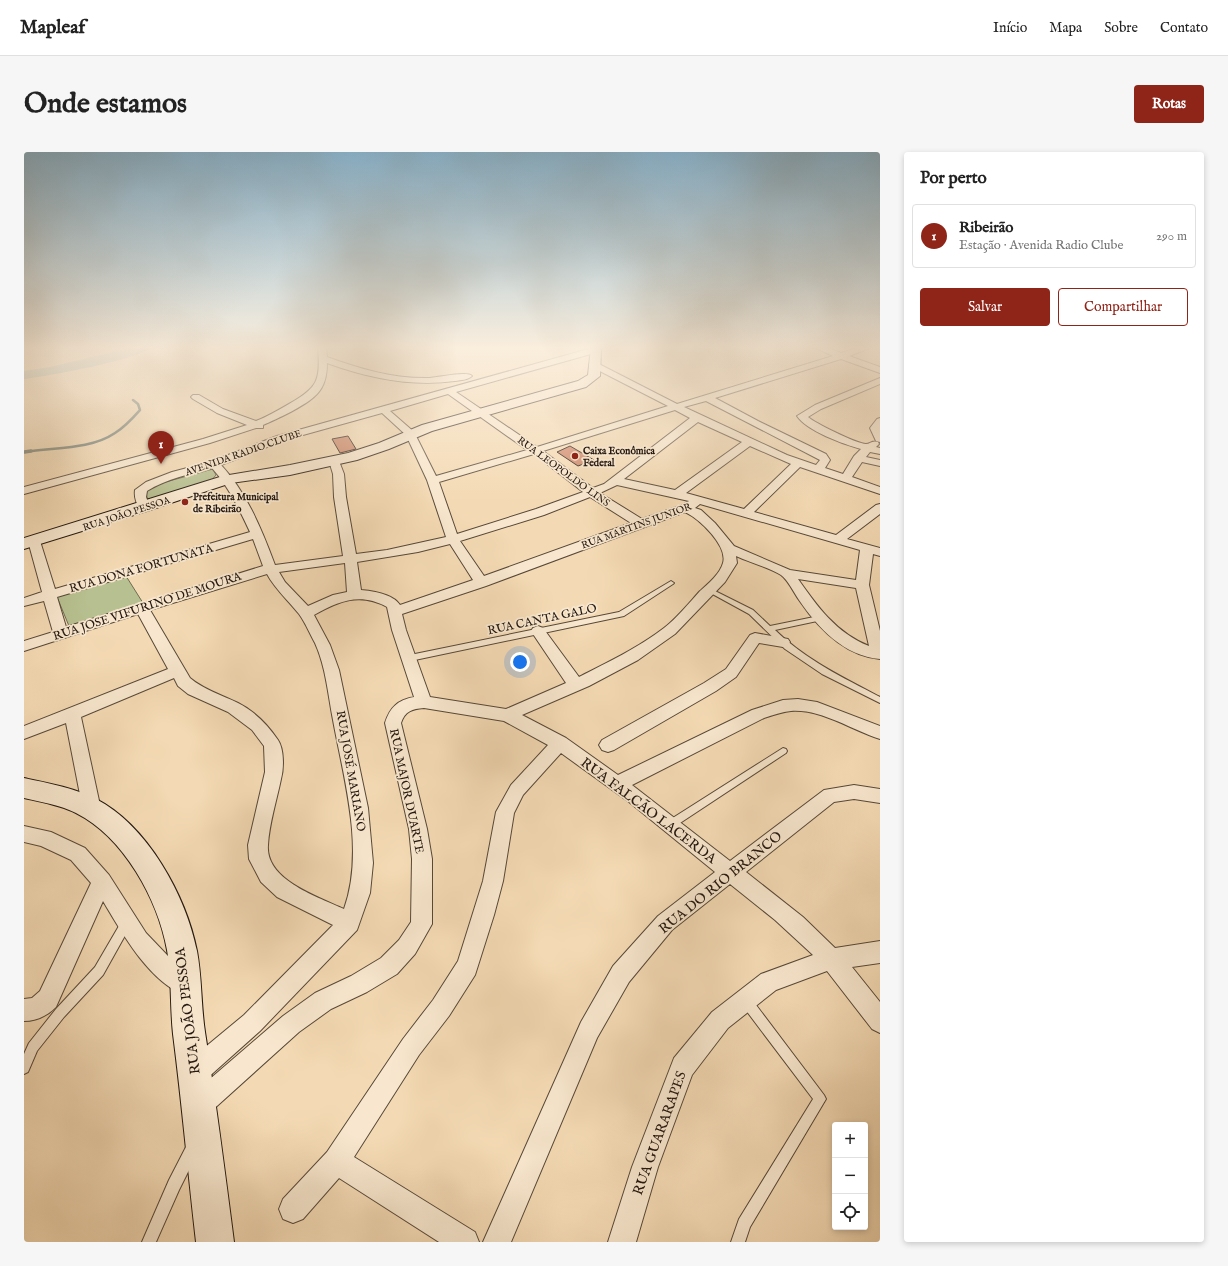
<!DOCTYPE html>
<html lang="pt">
<meta charset="utf-8">
<style>
:root{--surface:#fff;--page:#f6f6f6;--text:#222;--muted:#767676;--line:#e0e0e0;--accent:#8f2418}
body{margin:0;font-family:"IM FELL English",serif;background:var(--page);color:var(--text)}
.controls{position:absolute;right:12px;bottom:12px;display:grid;overflow:hidden;border-radius:4px;box-shadow:0 2px 6px #0003}
.controls button{width:36px;height:36px;display:grid;place-items:center;padding:0;border:0;border-bottom:1px solid var(--line);background:var(--surface);color:var(--text);font:20px sans-serif}
.you{position:absolute;left:496px;top:510px;width:14px;height:14px;margin:-10px;border:3px solid #fff;border-radius:50%;background:#1a73e8;box-shadow:0 0 0 6px #1a73e833}
.badge{display:grid;place-items:center;width:26px;height:26px;border-radius:50%;background:var(--accent);color:#fff;font-size:13px;font-weight:700}
.pin{position:absolute;translate:-50% -33px;filter:drop-shadow(0 1px 2px #0008)}
.pin::after{content:'';position:absolute;top:21px;width:14px;height:12px;background:inherit;clip-path:polygon(0 0,100% 0,50% 100%)}
.list{margin:0;padding:0;list-style:none}
h2{display:flex;justify-content:space-between;align-items:center;height:52px;margin:0;padding:0 16px;font-size:17px}
h2 small{font-size:13px;font-weight:400;color:var(--muted)}
.list li{display:grid;grid-template-columns:26px 1fr auto;gap:12px;align-items:center;box-sizing:border-box;height:64px;margin:0 8px 8px;padding:0 8px;border:1px solid var(--line);border-radius:4px}
.list b{display:block;font-size:15px;white-space:nowrap}
.list p{margin:0;font-size:13px;white-space:nowrap;color:var(--muted)}
.list em{font-size:13px;font-style:normal;color:var(--muted)}
.actions{display:flex;gap:8px;padding:12px 16px}
.actions a{flex:1;padding:9px 0;border:1px solid var(--accent);border-radius:4px;text-align:center;font-size:14px;color:var(--accent)}
.actions .main{background:var(--accent);color:#fff}
.icon{flex:none;width:22px;height:22px;fill:none;stroke:currentColor;stroke-width:2;stroke-linecap:round;stroke-linejoin:round}
.map{position:relative;flex:none;width:856px;height:1090px;overflow:hidden;border-radius:4px}
header{display:flex;align-items:center;gap:24px;box-sizing:border-box;height:56px;padding:0 20px;background:var(--surface);border-bottom:1px solid var(--line)}
header strong{font-size:19px}
nav{display:flex;gap:22px;margin-inline-start:auto;font-size:14px}
.intro{display:flex;align-items:center;justify-content:space-between;box-sizing:border-box;height:96px;padding:0 24px}
h1{margin:0;font-size:28px}
.button{padding:10px 18px;border-radius:4px;background:var(--accent);color:#fff;font-size:14px;font-weight:700}
main{display:flex;gap:24px;padding:0 24px}
aside{flex:1;background:var(--surface);border-radius:4px;box-shadow:0 2px 6px #0003}
.map>svg:first-child{display:block}
.green{fill:#b7c090;stroke:#6d6c50}
.lines{fill:none;stroke-linecap:round;stroke-linejoin:round}
.stream-far1{stroke:#6c7970;stroke-width:2.5}
.stream{stroke:#6c7970;stroke-width:3.5}
.river{fill:#9cbab0;fill-rule:evenodd}
.building{fill:#ce8568;stroke:#231710}
.lane-casing{stroke:#574839;stroke-width:2}
.street-casing{stroke:#574839;stroke-width:2}
.secondary-casing{stroke:#231710;stroke-width:2}
.lane{fill:#f8e7ce;fill-rule:evenodd}
.street{fill:#f8e7ce;fill-rule:evenodd}
.secondary{fill:#f8e7ce;fill-rule:evenodd}
.poi-dot{fill:#8f2418;stroke:#f8e7ce;stroke-width:1.5}
.labels{text-anchor:middle;stroke-width:3.5;stroke-linejoin:round;paint-order:stroke}
.far-poi-label{font-size:10px;font-weight:bold;fill:#231710;stroke:#f8e7ce;text-anchor:start}
.far-street-label{font-size:10px;fill:#231710;stroke:#f8e7ce}
.street-label{font-size:12px;fill:#231710;stroke:#f8e7ce}
.near-street-label{font-size:14px;fill:#231710;stroke:#f8e7ce}
</style>
<header>
<strong>Mapleaf</strong>
<nav><a>Início</a><a>Mapa</a><a>Sobre</a><a>Contato</a></nav>
</header>
<div class="intro"><h1>Onde estamos</h1><a class="button">Rotas</a></div>
<main>
<div class="map">
<svg width="856" height="1090" viewBox="0 0 856 1090">
<rect width="100%" height="100%" fill="#f4dab4"/>
<filter id="stains"><feTurbulence type="fractalNoise" baseFrequency=".005" numOctaves="4"/><feColorMatrix values="0 0 0 0 .2 0 0 0 0 .09 0 0 0 0 .02 0 0 0 .5 -.17"/></filter>
<radialGradient id="worn" r=".72"><stop offset=".6" stop-color="#630" stop-opacity="0"/><stop offset="1" stop-color="#630" stop-opacity=".3"/></radialGradient>
<!-- green -->
<path class="green" d="M189,317L192,323L186,330L128,348L123,346L122,339L134,332Z
M102,424L119,451L45,474L33,445Z"/>
<g class="lines">
<!-- stream-far1 -->
<path class="stream-far1" d="M1,300C30,295 66,298 91,281C101,275 108,267 116,258L114,252L109,248"/>
<!-- stream -->
<path class="stream" d="M0,300L7,299"/>
<!-- river -->
<path class="river" d="M105,196H126C118,207 19,225 0,227V219L26,215Z"/>
</g>
<!-- building -->
<path class="building" d="M324,284L332,297L316,301L308,287Z
M546,294L570,308L554,314L533,300Z"/>
<g class="lines">
<!-- lane casing -->
<g class="lane-casing">
<path id="lane" d="M647,429L650,431L649,432L600,464L386,509L382,506L386,503L595,460Z
M685,436L729,458L746,474L795,464H798L799,466L798,468L751,478C782,508 818,525 856,545V551L798,522L761,497L725,462L683,439V437Z
M759,596L762,597L763,599L762,601L650,675L647,676L644,675L642,672L644,669Z
M103,766L107,767L108,771L79,823L40,865L13,899L4,920L0,922V902L5,891L32,857L71,815L99,767Z
M722,843L726,845L800,943L802,947L726,1075L721,1090H707L715,1067L789,947L718,853L716,849L718,845Z
M168,991L173,993L175,998L155,1038L132,1090H118L145,1028L163,993Z"/>
</g>
<!-- street casing -->
<g class="street-casing">
<path id="street" d="M294,196H302L303,205C336,217 370,227 406,226C415,225 444,219 448,224C444,228 437,228 431,229C387,235 344,226 303,211C303,222 301,234 293,242C283,253 253,267 239,273V276H232L186,291L0,342V335L179,287L223,273L193,261L169,247L167,245L169,243H175L199,257L232,269C243,265 254,258 265,252C293,236 297,229 294,196Z
M568,196H574L575,198L574,200L432,240L513,295L644,254L566,214L565,212L569,209L653,252L809,204L792,196H804L817,201L833,196H846L825,204L856,215V221L817,207L691,246L734,269L802,302L806,308L801,316L819,322L830,304L837,297C819,292 783,279 773,264L791,253L856,226V232L797,257L784,265C791,271 833,292 842,292C846,292 848,288 854,290L855,292L852,295L856,296V302L846,300L842,305L856,308V314L838,310L828,325L856,335V342L776,315L730,360L812,383L852,353L856,352V362L823,387L856,396V404L849,402L845,433L856,479V507C820,504 794,476 775,448C770,441 764,428 757,423C746,416 725,410 712,404L713,411L701,430L651,482L614,508L565,534L498,563L542,586L594,623L728,558L759,548L774,547L793,550L856,574V587C827,578 798,557 767,559C758,560 749,563 740,566L608,633L706,709L800,638L830,633L856,637V651L830,647L810,650L722,720L779,765L811,796L856,789V811L828,815L856,850V881L848,877L803,819L752,838L704,876L668,923L634,1015L612,1090H584L608,1015L650,906L688,860L737,822L789,803L751,768L706,732L648,778L605,830L573,886L487,1090H459L557,870L589,814L634,764L691,720L605,650L537,601L499,643L490,661L479,729L470,763L451,823L425,864L395,903L330,1005L451,1080L455,1090H415L315,1026L279,1067L269,1071L259,1067L255,1057L259,1047L303,1000L379,887L409,848L434,809L459,729L472,660L487,633L524,593L480,569L400,556C388,557 381,559 377,571L403,677L408,707V772L391,802L373,822L343,840L307,857L275,880L183,963L174,967L165,963L161,954L165,945L259,864L291,841L327,824L357,806L375,788L387,770L388,707L385,677L361,571C366,555 374,548 390,545L368,478L363,455C336,440 315,449 290,463L306,493L315,518L344,656L349,711L346,741L333,778L236,879L180,929L171,932L162,929L159,920L162,911L220,863L309,773L253,745L237,730L225,707L224,693L241,620L240,594L228,578L204,560L164,542L154,534L150,526L57,565L77,658L75,663L68,666L61,663L59,658L42,571L0,587V574L144,517L114,462L0,499V489L29,480L20,449L0,454V446L18,440L4,389L6,386H14L16,389L31,437L226,380C215,357 205,335 188,316C166,322 142,327 123,339L122,345L126,355L124,357H116C112,351 110,345 111,338L122,330L148,320L186,310L253,284ZM424,242L503,298L412,324L390,280L366,259ZM682,249L796,308L792,313L763,303L660,255ZM651,258L666,266L580,332L569,336L519,299ZM358,261L382,283L403,328L422,385L363,398L332,402L322,345L320,322L315,309L310,306L305,309L309,322L310,345L319,404L251,413C238,378 223,341 197,313L261,288ZM674,270L718,290L651,338L600,327ZM726,294L767,312L720,357L662,341ZM510,302L559,340L512,357L433,382L415,330ZM593,333L665,349L658,353L618,367L576,341ZM566,345L607,371L460,424L436,389L520,363ZM676,352L836,398L832,428L766,418L710,394L691,371L677,358L671,356ZM661,360C676,367 704,394 699,411C696,422 684,432 676,439C665,451 653,466 640,476C614,496 584,510 555,525L519,476L514,474L509,476L507,479L542,531L482,557L406,545L382,478L378,462L462,434ZM229,387L239,414L42,475L33,445ZM426,392L449,428L376,453C369,442 349,439 337,438L333,410L394,400ZM321,411L323,440L309,443L284,454L261,430L255,420ZM243,422C251,437 264,448 275,462C281,470 286,482 291,491C302,515 304,543 309,568C320,628 341,698 320,757C294,745 241,728 244,693C245,672 253,647 257,627C260,616 260,597 254,588C244,573 230,559 214,551C198,543 180,538 166,526L126,458ZM774,427L832,436L845,494C812,481 793,454 774,427Z
M856,266V290L852,289L846,276L853,267Z
M731,481L764,487L766,490L764,493L759,495L735,491L712,525L692,539L590,598L584,600L578,598L575,593L578,588L680,531L702,517L726,483Z
M0,674L27,680L61,696L85,723L122,781L144,804L168,824L171,832L168,840L160,843C124,828 98,781 79,749L32,855C23,864 12,869 0,869V847L8,846L16,839L67,731L47,708L17,694L0,690Z"/>
</g>
<!-- secondary casing -->
<g class="secondary-casing">
<path id="secondary" d="M567,196H575L577,198L576,224L562,235L408,279L365,297L333,308L266,323L207,331L126,358L0,397V386L199,324L266,313L324,301L355,291L398,273L554,229L564,223Z
M0,626C24,631 50,636 72,647C124,674 162,744 173,799C178,826 177,854 181,880C192,950 201,1020 210,1090H172C164,1021 158,952 149,882C146,855 148,826 143,798C134,748 100,685 52,661C36,653 17,650 0,646Z"/>
</g>
<!-- lane -->
<use href="#lane" class="lane"/>
<!-- street -->
<use href="#street" class="street"/>
<!-- secondary -->
<use href="#secondary" class="secondary"/>
</g>
<!-- sky -->
<linearGradient id="sky" x2="0" y2="1"><stop stop-color="#89b6d2"/><stop offset="0.56" stop-color="#faeedd"/><stop offset="1" stop-color="#faeedd" stop-opacity="0"/></linearGradient>
<rect width="856" height="349" fill="url(#sky)"/>
<!-- markers -->
<g class="poi-dot">
<circle cx="551" cy="304" r="4"/>
<circle cx="161" cy="350" r="4"/>
</g>
<g class="labels">
<!-- far-poi labels -->
<g class="far-poi-label">
<text x="559" y="302">Caixa Econômica<tspan x="559" dy="12">Federal</tspan></text>
<text x="169" y="348">Prefeitura Municipal<tspan x="169" dy="12">de Ribeirão</tspan></text>
</g>
<!-- far-street labels -->
<g class="far-street-label">
<text transform="translate(219 300) rotate(-19)" y="4">AVENIDA RADIO CLUBE</text>
<text transform="translate(540 319) rotate(36)" y="4">RUA LEOPOLDO LINS</text>
<text transform="translate(102 361) rotate(-18)" y="4">RUA JOÃO PESSOA</text>
<text transform="translate(612 373) rotate(-20)" y="4">RUA MARTINS JUNIOR</text>
</g>
<!-- street labels -->
<g class="street-label">
<text transform="translate(117 416) rotate(-16)" y="4">RUA DONA FORTUNATA</text>
<text transform="translate(123 454) rotate(-18)" y="4">RUA JOSE VIFURINO DE MOURA</text>
<text transform="translate(518 467) rotate(-12)" y="4">RUA CANTA GALO</text>
<text transform="translate(327 619) rotate(80)" y="4">RUA JOSÉ MARIANO</text>
<text transform="translate(383 639) rotate(78)" y="4">RUA MAJOR DUARTE</text>
</g>
<!-- near-street labels -->
<g class="near-street-label">
<text transform="translate(625 658) rotate(37)" y="5">RUA FALCÃO LACERDA</text>
<text transform="translate(696 730) rotate(-39)" y="5">RUA DO RIO BRANCO</text>
<text transform="translate(163 859) rotate(-97)" y="5">RUA JOÃO PESSOA</text>
<text transform="translate(635 981) rotate(-70)" y="5">RUA GUARARAPES</text>
</g>
</g>
<rect width="100%" height="100%" filter="url(#stains)"/>
<rect width="100%" height="100%" fill="url(#worn)"/>
</svg>
<div class="controls">
<button>+</button>
<button>−</button>
<button><svg class="icon" aria-label="locate" viewBox="0 0 24 24"><circle cx="12" cy="12" r="6"/><path d="M12 2v4M12 18v4M2 12h4M18 12h4"/></svg></button>
</div>
<div class="you"></div>
<div class="pin badge" style="left:137px;top:312px">1</div>
</div>
<aside>
<h2>Por perto<small></small></h2>
<ul class="list">
<li><span class="badge">1</span><div><b>Ribeirão</b><p>Estação · Avenida Radio Clube</p></div><em>290 m</em></li>
</ul>
<div class="actions"><a class="main">Salvar</a><a>Compartilhar</a></div>
</aside>
</main>
